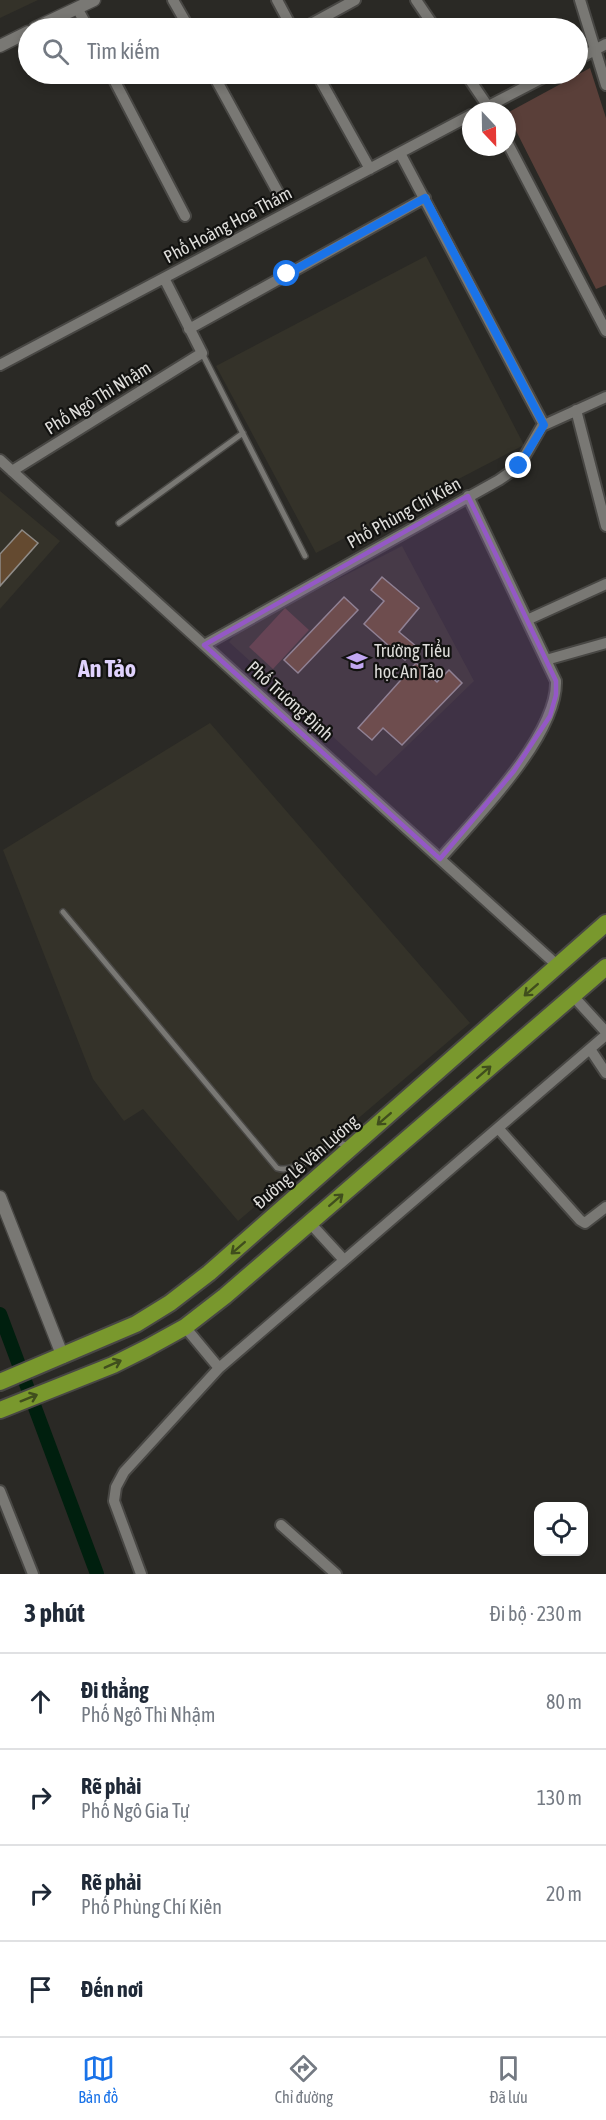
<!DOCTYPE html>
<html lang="vi">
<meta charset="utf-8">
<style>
:root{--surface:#fff;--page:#f2f2f3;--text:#1f2937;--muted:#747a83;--line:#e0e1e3;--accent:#1a73e8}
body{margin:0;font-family:"Asap Condensed",sans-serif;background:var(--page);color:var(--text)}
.controls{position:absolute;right:18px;bottom:18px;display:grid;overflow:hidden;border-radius:12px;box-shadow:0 3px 9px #0003}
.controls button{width:54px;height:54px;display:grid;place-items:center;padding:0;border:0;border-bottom:2px solid var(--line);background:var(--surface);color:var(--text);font:30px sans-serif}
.compass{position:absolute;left:462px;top:102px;width:54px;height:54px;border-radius:50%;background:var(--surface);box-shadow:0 3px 9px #0003;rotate:158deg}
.stop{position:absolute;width:18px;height:18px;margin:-14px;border:4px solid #1a73e8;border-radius:50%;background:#fff}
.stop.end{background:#1a73e8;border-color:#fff;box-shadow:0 2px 6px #0008}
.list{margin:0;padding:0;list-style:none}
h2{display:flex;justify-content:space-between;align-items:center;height:78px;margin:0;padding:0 24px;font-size:26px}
h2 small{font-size:20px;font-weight:400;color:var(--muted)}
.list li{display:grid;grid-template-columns:39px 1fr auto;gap:18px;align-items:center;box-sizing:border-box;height:96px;padding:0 24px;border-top:2px solid var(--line)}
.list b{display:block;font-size:22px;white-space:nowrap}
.list p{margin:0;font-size:20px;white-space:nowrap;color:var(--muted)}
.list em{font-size:20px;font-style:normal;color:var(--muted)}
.icon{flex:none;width:33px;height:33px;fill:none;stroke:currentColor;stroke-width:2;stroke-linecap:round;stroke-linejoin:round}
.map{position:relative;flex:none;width:606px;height:1574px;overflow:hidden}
.search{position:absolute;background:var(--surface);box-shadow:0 3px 9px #0003;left:18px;right:18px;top:18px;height:66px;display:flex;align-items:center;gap:15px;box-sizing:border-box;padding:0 21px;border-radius:33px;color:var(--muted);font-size:22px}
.sheet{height:462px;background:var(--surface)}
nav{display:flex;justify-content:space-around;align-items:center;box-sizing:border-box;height:84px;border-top:2px solid var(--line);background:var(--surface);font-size:16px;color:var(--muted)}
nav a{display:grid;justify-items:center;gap:3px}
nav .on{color:var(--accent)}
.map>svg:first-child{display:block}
.built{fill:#343229}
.green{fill:#5a3f39}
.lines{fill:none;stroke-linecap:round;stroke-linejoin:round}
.canal{stroke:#001f0e;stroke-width:14}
.building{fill:#644a30;stroke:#8f8b87;stroke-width:1.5}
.service-casing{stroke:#484744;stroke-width:8}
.minor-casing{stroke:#484744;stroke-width:14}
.tertiary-casing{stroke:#484744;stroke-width:15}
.trunk-casing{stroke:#484744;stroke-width:20}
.service{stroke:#797874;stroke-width:5}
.minor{stroke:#797874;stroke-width:10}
.tertiary{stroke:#797874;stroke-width:12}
.trunk{stroke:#79982d;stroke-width:16}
.oneway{stroke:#404e1d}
.route{stroke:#1a73e8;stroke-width:8}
.marked{fill:#9458c6;fill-opacity:0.2;stroke:#9458c6;stroke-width:4.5;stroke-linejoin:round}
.labels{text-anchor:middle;stroke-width:4.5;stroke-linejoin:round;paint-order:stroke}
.street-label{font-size:18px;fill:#deddda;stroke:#121210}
.poi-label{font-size:18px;fill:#deddda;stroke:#121210;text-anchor:start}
.district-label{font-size:24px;font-weight:bold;fill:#e0d2fd;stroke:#121210}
</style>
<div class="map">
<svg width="606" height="1574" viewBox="0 0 606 1574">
<rect width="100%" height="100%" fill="#2a2925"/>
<!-- built -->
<path class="built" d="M0,0H38L0,18Z
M426,256L524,445L316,553L216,366Z
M0,491L60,541L0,609Z
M402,546L474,681L376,776L229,642L239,630Z
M210,723L470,1023L238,1221L143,1109L124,1121L93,1079L3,850Z"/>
<!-- green -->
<path class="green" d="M590,68L606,118V285L596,289L507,113Z
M285,608L309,630L273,669L249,647Z"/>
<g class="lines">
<!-- canal -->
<path class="canal" d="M0,1314L97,1574"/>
</g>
<!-- building -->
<path class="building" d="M22,530L38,543L0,586V554Z
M382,577L419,608L399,632L417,647L405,660L364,624L384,601L371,590Z
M344,597L358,610L298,673L284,660Z
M416,663L437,682L449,670L462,683L402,745L383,728L372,740L358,728Z"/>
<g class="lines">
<!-- service casing -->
<g class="service-casing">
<path id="service" d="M202,353L305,556
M119,523L243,433
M63,912L277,1168C294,1174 321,1152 335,1142L350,1146"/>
</g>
<!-- minor casing -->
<g class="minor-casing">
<path id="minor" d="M173,0L189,28
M277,0L292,28
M416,0L435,28
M580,0L606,85
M77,8L88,28
M304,28L355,0
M578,59L606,44
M111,74L185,216
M213,74L280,196
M317,74L370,169
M466,74L491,111
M479,111L550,74
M507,142L606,331
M400,153L544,425
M189,329L425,198
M0,365L471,115
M576,410L606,526
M0,460L558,966
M12,471L202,353L164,278
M527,620L606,584
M204,645L499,480L519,466L542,426L606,397
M546,660L606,643
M440,859C475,819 558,735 556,681L468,496
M573,996L606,1032
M590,1049L606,1073
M498,1128L580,1220L585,1223L606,1207
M310,1223L344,1260
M185,1327L219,1368
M0,1491L33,1574
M281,1525L336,1574
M141,1574L114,1501L116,1487L124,1472L219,1368L606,1035"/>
</g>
<!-- tertiary casing -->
<g class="tertiary-casing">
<path id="tertiary" d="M35,28L94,0
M0,46L28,32
M0,1197L63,1357"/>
</g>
<!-- trunk casing -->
<g class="trunk-casing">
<path id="trunk" d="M0,1382L136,1324L170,1303L209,1273L606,923
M0,1410L113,1365L147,1348L185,1327L225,1296L606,967"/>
</g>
<!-- service -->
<use href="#service" class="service"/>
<!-- minor -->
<use href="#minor" class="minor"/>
<!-- tertiary -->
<use href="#tertiary" class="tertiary"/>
<!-- trunk -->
<use href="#trunk" class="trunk"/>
</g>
<!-- one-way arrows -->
<defs><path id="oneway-shaft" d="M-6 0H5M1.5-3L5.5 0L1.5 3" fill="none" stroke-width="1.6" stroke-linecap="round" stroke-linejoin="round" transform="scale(1.5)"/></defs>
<g class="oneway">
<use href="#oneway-shaft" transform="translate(531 990) rotate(139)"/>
<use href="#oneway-shaft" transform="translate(484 1072) rotate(-41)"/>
<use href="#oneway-shaft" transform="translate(384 1119) rotate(139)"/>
<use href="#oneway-shaft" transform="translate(336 1200) rotate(-41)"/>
<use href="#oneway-shaft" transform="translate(238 1248) rotate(139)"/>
<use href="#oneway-shaft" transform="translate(113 1364) rotate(-24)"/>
<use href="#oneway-shaft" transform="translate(29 1398) rotate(-22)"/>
</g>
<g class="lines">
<!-- route -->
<path class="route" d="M287,274L425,198L544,425L519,466"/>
</g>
<!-- marked area -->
<path class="marked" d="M468,496L556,681V695L550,716L514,771L440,859L204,645Z"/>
<!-- icons -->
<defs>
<g id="school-bare" transform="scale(1.62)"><path d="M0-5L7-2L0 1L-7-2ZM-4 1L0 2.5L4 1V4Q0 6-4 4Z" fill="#c2a7f2" stroke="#121210" stroke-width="2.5" paint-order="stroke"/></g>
</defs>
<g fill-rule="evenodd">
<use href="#school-bare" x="357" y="661"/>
</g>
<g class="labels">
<!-- street labels -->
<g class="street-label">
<text transform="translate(228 225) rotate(-28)" y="6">Phố Hoàng Hoa Thám</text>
<text transform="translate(98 398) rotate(-32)" y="6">Phố Ngô Thì Nhậm</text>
<text transform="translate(404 513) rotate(-29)" y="6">Phố Phùng Chí Kiên</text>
<text transform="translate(290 701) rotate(42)" y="6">Phố Trương Định</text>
<text transform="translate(306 1162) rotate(-41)" y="6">Đường Lê Văn Lương</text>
</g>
<!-- poi labels -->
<g class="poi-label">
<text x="374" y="657">Trường Tiểu<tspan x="374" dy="21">học An Tảo</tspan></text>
</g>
<!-- district labels -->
<g class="district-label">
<text x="107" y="677">An Tảo</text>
</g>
</g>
</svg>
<div class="controls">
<button><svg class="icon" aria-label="locate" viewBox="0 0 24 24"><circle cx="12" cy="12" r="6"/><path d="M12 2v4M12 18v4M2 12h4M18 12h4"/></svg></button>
</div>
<svg class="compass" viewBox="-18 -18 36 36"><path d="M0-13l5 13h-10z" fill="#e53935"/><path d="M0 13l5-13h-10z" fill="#747a83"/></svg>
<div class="stop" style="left:287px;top:274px"></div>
<div class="stop end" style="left:519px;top:466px"></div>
<div class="search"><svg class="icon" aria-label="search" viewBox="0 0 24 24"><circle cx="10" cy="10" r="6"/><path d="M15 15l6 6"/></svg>Tìm kiếm</div>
</div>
<section class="sheet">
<h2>3 phút<small>Đi bộ · 230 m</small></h2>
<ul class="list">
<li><svg class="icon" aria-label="ahead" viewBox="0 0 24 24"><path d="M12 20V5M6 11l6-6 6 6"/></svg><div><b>Đi thẳng</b><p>Phố Ngô Thì Nhậm</p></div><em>80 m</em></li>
<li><svg class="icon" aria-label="right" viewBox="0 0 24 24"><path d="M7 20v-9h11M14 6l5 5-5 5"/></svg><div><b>Rẽ phải</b><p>Phố Ngô Gia Tự</p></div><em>130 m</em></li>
<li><svg class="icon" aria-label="right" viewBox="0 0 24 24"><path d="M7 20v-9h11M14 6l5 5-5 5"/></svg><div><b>Rẽ phải</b><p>Phố Phùng Chí Kiên</p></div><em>20 m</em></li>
<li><svg class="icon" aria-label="arrive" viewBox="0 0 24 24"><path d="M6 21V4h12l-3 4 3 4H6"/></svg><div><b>Đến nơi</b></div></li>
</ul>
</section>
<nav>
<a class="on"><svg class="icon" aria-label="map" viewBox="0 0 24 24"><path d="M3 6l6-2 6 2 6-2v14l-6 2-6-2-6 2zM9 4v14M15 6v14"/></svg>Bản đồ</a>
<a><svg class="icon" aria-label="directions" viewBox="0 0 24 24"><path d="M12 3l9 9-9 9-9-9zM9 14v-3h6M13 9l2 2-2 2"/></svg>Chỉ đường</a>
<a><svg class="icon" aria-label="saved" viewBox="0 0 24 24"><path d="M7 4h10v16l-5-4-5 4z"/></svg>Đã lưu</a>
</nav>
